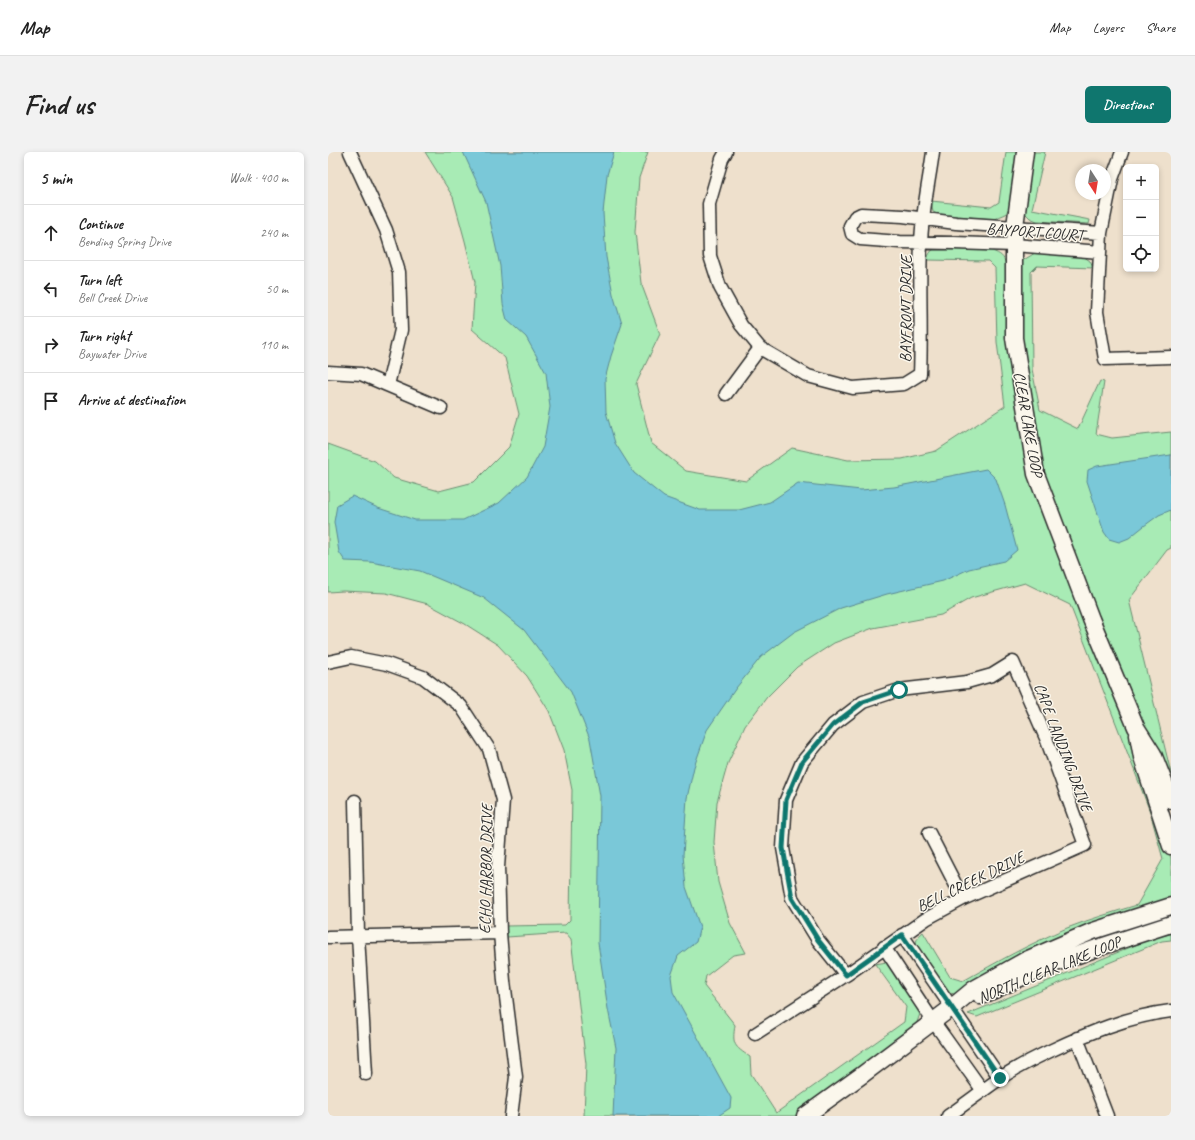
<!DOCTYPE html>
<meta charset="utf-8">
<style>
:root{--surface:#fff;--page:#f2f2f2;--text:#222;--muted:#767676;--line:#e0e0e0;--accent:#0f766e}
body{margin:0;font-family:Caveat,sans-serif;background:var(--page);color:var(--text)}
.controls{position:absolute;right:12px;top:12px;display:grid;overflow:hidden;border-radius:6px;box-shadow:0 2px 6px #0003}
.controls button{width:36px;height:36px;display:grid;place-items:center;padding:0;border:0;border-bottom:1px solid var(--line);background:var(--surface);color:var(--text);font:20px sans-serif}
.compass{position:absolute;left:747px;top:12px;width:36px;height:36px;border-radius:50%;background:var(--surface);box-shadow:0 2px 6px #0003;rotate:168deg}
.stop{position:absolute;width:12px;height:12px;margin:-9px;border:3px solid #0f766e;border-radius:50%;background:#fff}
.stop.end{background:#0f766e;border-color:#fff;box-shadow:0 1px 4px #0008}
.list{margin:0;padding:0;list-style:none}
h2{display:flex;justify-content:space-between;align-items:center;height:52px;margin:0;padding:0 16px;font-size:17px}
h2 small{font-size:13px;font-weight:400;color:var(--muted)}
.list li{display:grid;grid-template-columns:26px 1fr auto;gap:12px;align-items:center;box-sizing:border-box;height:56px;padding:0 16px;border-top:1px solid var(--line)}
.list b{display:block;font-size:15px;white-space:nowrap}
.list p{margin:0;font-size:13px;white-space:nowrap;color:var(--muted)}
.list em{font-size:13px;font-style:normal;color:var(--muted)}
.icon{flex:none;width:22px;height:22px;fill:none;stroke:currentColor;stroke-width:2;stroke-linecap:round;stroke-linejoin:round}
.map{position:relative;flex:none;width:843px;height:964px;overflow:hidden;border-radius:6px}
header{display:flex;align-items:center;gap:24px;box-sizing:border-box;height:56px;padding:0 20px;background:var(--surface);border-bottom:1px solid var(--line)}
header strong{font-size:19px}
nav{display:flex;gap:22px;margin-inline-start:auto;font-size:14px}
.intro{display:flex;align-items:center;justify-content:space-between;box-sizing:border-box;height:96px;padding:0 24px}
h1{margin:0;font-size:28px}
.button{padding:10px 18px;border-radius:6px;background:var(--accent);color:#fff;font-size:14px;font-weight:700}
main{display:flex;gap:24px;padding:0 24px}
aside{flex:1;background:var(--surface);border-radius:6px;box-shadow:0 2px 6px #0003}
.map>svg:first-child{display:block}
.green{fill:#a8ebb5;stroke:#6a8b70}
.water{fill:#7ac8d8;stroke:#5a8993}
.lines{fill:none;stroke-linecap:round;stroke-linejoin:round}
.street-casing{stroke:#2b2b2b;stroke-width:15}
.secondary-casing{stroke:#2b2b2b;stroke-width:19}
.street{stroke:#fbf7ec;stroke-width:12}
.secondary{stroke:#fbf7ec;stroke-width:16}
.route{stroke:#0f766e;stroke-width:5}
.labels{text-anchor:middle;stroke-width:3;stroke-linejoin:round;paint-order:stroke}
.street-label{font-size:16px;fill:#2b2b2b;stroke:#fbf7ec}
</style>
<header>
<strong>Map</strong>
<nav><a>Map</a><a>Layers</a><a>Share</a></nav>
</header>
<div class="intro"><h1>Find us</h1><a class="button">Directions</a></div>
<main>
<aside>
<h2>5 min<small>Walk · 400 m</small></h2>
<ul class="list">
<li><svg class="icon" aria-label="ahead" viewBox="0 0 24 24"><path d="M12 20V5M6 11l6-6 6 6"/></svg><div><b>Continue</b><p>Bending Spring Drive</p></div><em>240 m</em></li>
<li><svg class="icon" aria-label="left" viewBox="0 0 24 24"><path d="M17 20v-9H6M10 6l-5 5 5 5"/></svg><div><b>Turn left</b><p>Bell Creek Drive</p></div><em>50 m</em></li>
<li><svg class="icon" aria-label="right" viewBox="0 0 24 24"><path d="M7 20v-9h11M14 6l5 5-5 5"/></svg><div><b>Turn right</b><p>Baywater Drive</p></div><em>110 m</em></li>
<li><svg class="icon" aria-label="arrive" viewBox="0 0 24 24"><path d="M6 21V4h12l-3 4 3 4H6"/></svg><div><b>Arrive at destination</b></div></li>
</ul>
</aside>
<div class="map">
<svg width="843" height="964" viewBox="0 0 843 964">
<rect width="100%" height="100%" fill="#eee0cc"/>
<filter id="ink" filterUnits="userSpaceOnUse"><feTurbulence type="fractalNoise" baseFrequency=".025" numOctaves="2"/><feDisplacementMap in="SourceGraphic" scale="8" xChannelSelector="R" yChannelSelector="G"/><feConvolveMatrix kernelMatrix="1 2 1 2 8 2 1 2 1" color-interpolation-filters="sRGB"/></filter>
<g filter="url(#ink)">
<!-- green -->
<path class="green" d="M97,0H320L311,26L307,80L313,131L332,182L308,232L323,291L358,319L418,329L464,296L520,308L574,307L608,299L677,254L669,190L667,116L660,109L599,108C601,101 603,98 610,95L664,99C672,102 676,104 678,113L686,232L838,686L843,707V750L628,843L621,840L589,797C587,789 589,785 595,780L622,825L635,829C669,810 703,791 739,776C762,767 786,760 809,753L835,707L822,660L810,628L742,453L697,431L643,446L613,463L545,476L506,491L469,515L439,545L417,574L400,611L389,650L386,690L390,730L402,771L418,801L405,803L378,824L376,834L407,873C404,893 406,894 422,905L423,922L448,961L576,870L578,855L547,812L559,810L566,818L593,859L587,876L480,957L468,964H256L258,912L243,787L238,781L179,785L178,774L237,773L242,768L244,638L236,598L221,559L199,524L170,493L137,472L100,452L58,441L15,439L0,440V292L47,309L66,326L111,339L146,330L181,295L191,262L177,206L144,177L147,130L137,89L125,45Z
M678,0H690L682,53L678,62L666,67L612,63L605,60L603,49L663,55L671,50Z
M703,0H717L704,57L762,68L761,72L709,69L702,66L697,61Z
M707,101L755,104L762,109L765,116L709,114L703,120L704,217L712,258L750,277L772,229L776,230L768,282L784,286L843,280V396L839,398L801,448L843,621V647L814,577L716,325L694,196V109Z
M843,782V788L834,789L649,865L640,862L827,785Z"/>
<!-- water -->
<path class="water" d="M135,0H286L279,23L275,61L278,105L285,142L294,172L283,204L277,227L278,260L287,291L306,321L336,345L372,358H411L442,350L470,331L533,338L566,335L658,317L668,327L677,353L689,398L676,409L641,417L615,429L559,442L513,456L466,480L433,505L408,536L379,578L366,615L359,646L355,703L358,735L372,775L368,790L350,804L343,824L345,840L403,946L402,956L390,964H285L288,896L280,857L270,791L272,644L262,587L243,540L196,478L156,446L92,419L42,410L17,409L11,400L6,370L9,353L24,344L50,356L87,368H135L171,351L199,325L215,295L222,255L218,221L198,185L179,168L175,152L172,114L158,50Z
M843,303V358L831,363L816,374L801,386L791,390L781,387L776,380L759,329L760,318L769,314Z"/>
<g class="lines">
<!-- street casing -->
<g class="street-casing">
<path id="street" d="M22,0L58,78L71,120L73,178L60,233
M398,0L394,7L381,52L382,104L392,135L413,173L432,196L480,224L525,236L576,232L592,222C594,178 591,135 593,91C594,60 601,30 605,0
M794,0L784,27L773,81L769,160L777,207L843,205
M772,100L686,93L626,91L572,90L532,87L524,82L522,74L527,65L533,62L575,64L628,71L773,81
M0,220L33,222L113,256
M398,242L432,196
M0,510L23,505L59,512L95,525L133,554L161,597L175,648L170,715L172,781L176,829L188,925L183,964
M27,649L30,783L38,922
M601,681L635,747
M574,783L672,926
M0,785L172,781
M556,795L605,869L655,939
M427,882L518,823L598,767L635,747L757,693L718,586L685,510L664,523L639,530L571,538L535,550L505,573L474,610L458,648L455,696L464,746L490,788L518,823
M749,886L779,964
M620,964C637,952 654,939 671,927C687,916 705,907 722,899C760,881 801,864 843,859"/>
</g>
<!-- secondary casing -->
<g class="secondary-casing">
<path id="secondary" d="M697,0L687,74L686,93V186L708,322L763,467L808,575L825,602L843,648
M810,583L814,605L843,694
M653,844L714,816L769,796L843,772
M477,964L534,923L623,856L646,837L698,808L765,779L843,754"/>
</g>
<!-- street -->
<use href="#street" class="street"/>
<!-- secondary -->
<use href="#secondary" class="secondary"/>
</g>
</g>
<g class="lines" filter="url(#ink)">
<!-- route -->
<path class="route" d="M571,538L535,550L505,573L474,610L458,648L455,696L464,746L490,788L518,823L574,783L672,926"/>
</g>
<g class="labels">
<!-- street labels -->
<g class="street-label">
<text transform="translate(707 79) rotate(4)" y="6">BAYPORT COURT</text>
<text transform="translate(577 157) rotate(-90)" y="6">BAYFRONT DRIVE</text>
<text transform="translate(701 272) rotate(80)" y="6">CLEAR LAKE LOOP</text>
<text transform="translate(736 595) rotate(69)" y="6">CAPE LANDING DRIVE</text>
<text transform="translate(157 717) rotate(-89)" y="6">ECHO HARBOR DRIVE</text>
<text transform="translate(642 729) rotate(-26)" y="6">BELL CREEK DRIVE</text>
<text transform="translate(721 817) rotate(-22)" y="6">NORTH CLEAR LAKE LOOP</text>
</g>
</g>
</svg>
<div class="controls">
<button>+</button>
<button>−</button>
<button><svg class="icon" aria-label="locate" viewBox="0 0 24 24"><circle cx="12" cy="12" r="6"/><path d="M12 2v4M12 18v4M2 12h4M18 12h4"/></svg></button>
</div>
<svg class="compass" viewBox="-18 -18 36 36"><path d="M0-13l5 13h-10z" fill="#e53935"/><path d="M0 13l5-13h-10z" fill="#767676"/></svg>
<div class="stop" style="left:571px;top:538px"></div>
<div class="stop end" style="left:672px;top:926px"></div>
</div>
</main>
